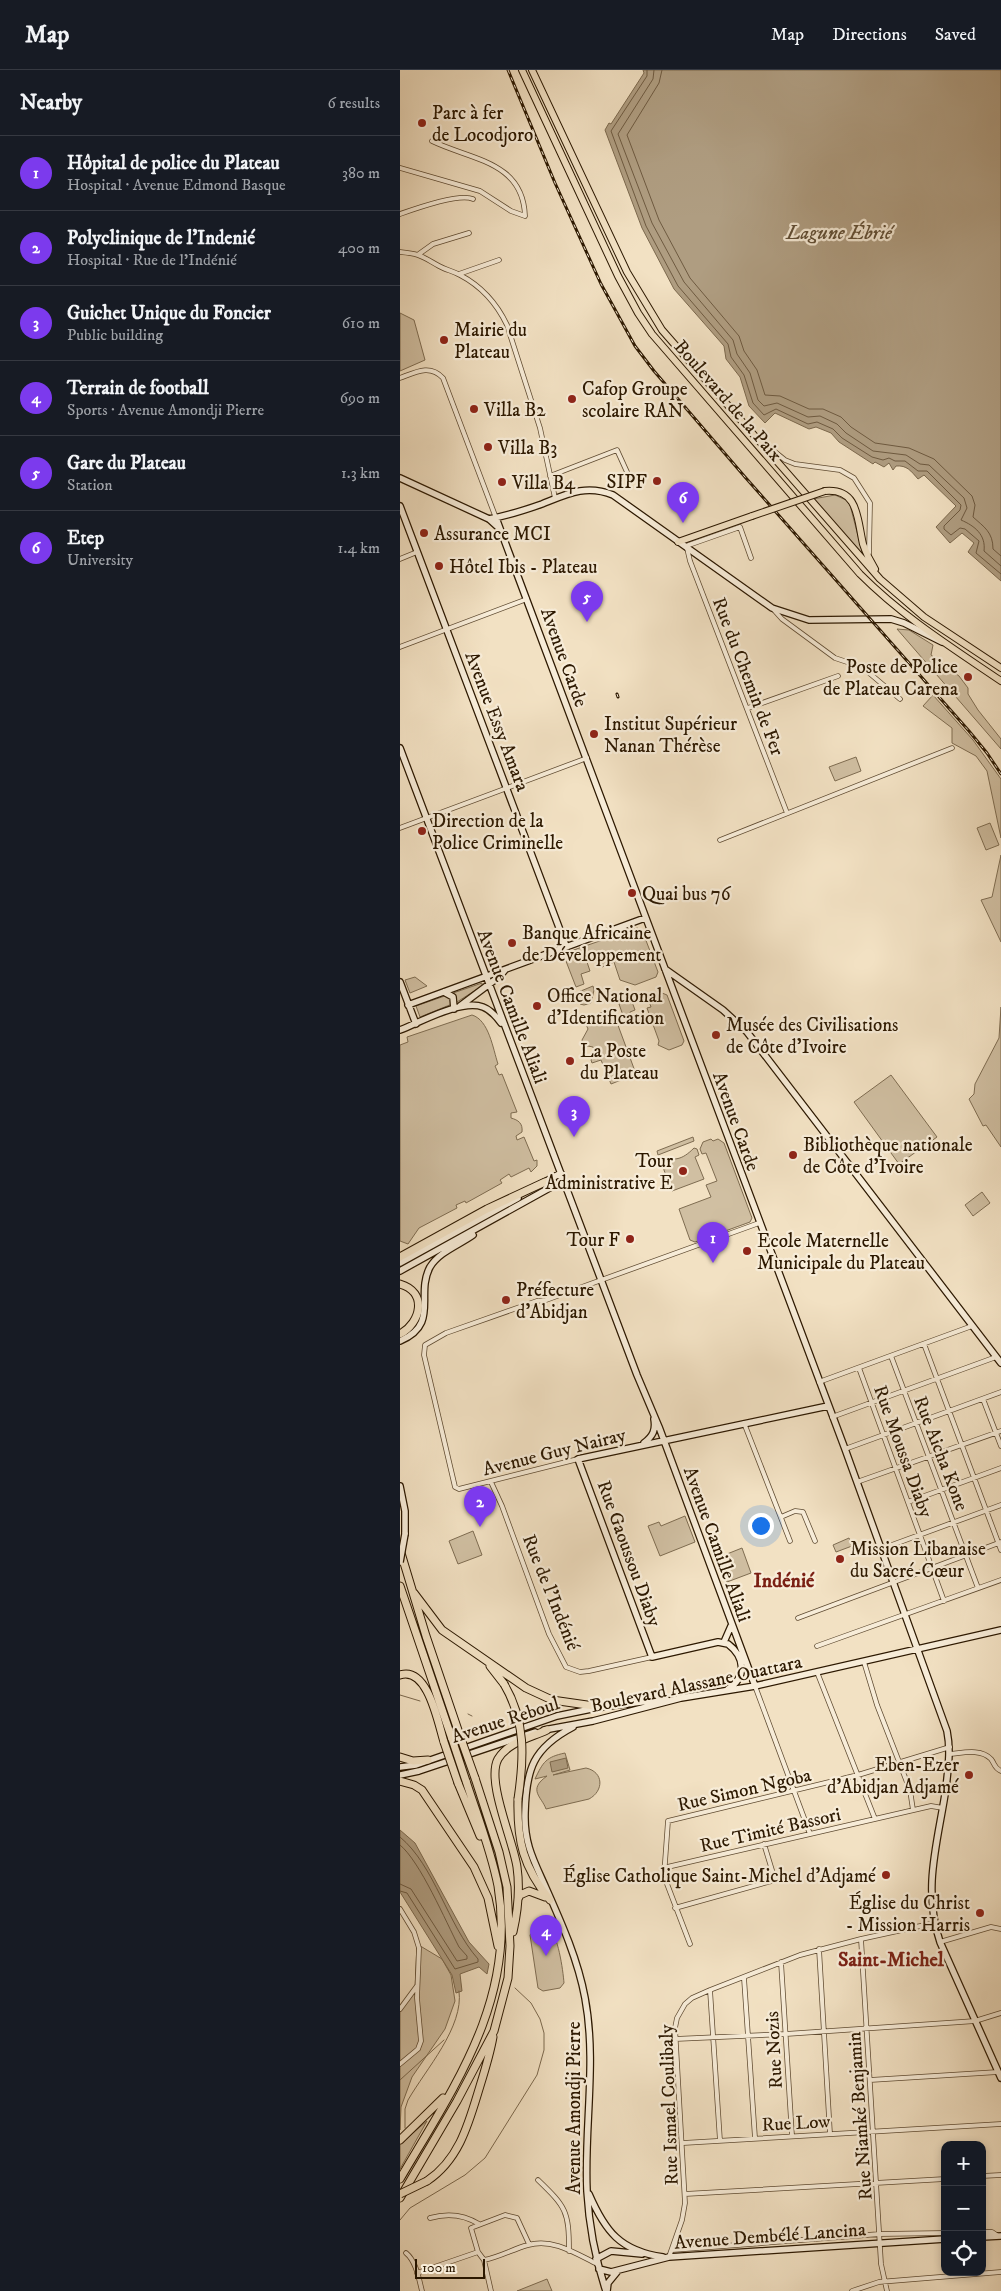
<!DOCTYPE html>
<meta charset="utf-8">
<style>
:root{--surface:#171b24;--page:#20242c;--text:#f1f3f6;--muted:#9ea1a6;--line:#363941;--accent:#7c3aed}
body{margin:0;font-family:"IM FELL DW Pica",serif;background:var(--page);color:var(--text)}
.controls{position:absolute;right:15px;bottom:15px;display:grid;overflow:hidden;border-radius:10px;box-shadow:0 2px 8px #0003}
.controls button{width:45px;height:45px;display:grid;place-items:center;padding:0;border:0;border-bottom:1px solid var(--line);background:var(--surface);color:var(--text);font:25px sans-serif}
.scale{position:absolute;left:15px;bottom:12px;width:70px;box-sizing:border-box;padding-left:5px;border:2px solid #2c1800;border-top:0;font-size:14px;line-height:18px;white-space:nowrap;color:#2c1800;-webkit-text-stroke:4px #f7ecd8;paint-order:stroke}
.you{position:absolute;left:360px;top:1455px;width:18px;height:18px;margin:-12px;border:4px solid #fff;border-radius:50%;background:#1a73e8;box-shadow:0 0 0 8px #1a73e833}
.badge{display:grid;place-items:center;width:32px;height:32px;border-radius:50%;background:var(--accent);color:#fff;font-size:16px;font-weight:700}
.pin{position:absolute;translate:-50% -41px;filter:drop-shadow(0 1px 2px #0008)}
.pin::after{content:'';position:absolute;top:26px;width:18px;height:15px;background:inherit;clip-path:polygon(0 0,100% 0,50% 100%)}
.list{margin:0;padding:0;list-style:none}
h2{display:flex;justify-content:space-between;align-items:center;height:65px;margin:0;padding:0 20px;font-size:21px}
h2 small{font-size:16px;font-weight:400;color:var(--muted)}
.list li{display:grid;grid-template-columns:32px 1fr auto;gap:15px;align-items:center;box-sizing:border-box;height:75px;padding:0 20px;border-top:1px solid var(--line)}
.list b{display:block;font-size:19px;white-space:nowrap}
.list p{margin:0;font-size:16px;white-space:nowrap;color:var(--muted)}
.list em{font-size:16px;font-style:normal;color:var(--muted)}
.icon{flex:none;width:28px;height:28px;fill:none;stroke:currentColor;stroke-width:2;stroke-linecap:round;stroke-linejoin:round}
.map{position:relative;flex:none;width:601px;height:2221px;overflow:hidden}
header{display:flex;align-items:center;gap:30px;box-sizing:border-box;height:70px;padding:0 25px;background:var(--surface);border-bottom:1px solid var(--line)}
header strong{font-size:24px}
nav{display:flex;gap:28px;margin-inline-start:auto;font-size:18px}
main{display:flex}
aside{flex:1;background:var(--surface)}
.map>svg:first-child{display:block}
.green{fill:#d0bfa2;stroke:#7e6c51}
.water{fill:#af9d81;stroke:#7b684d}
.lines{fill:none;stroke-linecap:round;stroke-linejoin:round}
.shore{stroke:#6e5a40;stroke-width:1}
.stream{stroke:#7b684d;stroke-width:1}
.street-casing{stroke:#5e4a31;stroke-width:5.5}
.secondary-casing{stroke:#2c1800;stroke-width:8}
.primary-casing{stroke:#2c1800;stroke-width:8}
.highway-casing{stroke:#2c1800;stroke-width:9}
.street{stroke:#f7ecd8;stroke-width:4}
.secondary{stroke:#f7ecd8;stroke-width:5.5}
.primary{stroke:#f2e1c3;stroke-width:6}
.highway{stroke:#f2e1c3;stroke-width:7}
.rail-casing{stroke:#2c1800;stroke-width:3}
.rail{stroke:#f7ecd8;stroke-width:1;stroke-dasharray:4;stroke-linecap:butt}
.secondary-bridge-casing{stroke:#2c1800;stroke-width:8;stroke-linecap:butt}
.primary-bridge-casing{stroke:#2c1800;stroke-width:8;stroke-linecap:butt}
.highway-bridge-casing{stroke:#2c1800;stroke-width:9;stroke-linecap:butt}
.secondary-bridge{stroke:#f7ecd8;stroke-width:5.5}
.primary-bridge{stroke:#f2e1c3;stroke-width:6}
.highway-bridge{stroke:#f2e1c3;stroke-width:7}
.poi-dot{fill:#8f2418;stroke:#f7ecd8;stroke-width:2}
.labels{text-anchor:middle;stroke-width:4.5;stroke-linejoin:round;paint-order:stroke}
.poi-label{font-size:19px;fill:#2c1800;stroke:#f7ecd8;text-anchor:start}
.street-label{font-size:19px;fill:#2c1800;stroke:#f7ecd8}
.water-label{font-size:20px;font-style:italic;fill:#604d34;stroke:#f7ecd8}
.neighbourhood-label{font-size:20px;font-weight:bold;fill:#7a1f14;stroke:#f7ecd8}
</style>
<header>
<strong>Map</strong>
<nav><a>Map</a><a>Directions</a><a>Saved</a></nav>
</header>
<main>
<aside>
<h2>Nearby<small>6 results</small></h2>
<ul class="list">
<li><span class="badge">1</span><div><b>Hôpital de police du Plateau</b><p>Hospital · Avenue Edmond Basque</p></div><em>380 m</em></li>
<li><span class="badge">2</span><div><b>Polyclinique de l'Indenié</b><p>Hospital · Rue de l'Indénié</p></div><em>400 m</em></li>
<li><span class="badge">3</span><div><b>Guichet Unique du Foncier</b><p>Public building</p></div><em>610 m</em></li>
<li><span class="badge">4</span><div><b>Terrain de football</b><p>Sports · Avenue Amondji Pierre</p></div><em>690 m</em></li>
<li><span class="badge">5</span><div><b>Gare du Plateau</b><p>Station</p></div><em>1.3 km</em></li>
<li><span class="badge">6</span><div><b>Etep</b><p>University</p></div><em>1.4 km</em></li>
</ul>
</aside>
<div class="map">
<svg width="601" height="2221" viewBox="0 0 601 2221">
<rect width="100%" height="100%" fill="#f2e1c3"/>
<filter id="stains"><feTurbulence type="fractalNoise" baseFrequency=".004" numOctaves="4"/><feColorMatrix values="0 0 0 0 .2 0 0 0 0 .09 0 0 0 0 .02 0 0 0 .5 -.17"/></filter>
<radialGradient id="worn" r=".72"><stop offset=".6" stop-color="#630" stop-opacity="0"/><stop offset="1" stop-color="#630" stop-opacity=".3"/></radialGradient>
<!-- green -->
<path class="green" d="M0,243L14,250L25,290L0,301Z
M435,425L446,430L450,435L463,485L413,429Z
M497,559L509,560L533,575L531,585L559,606L568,618V624L578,640L601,669V679Z
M533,625L573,670L601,709V768L587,701L576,686L552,673V658L523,636Z
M456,687L461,701L435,711L429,697Z
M590,753L599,775L586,780L577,758Z
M601,785V872L581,830L592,827Z
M237,858L242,860L258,902L256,907L235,915L220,910L214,892L202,897L197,885L186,889L190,901L181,904L184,914L176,917L164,886L165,883Z
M15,907L27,916L10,923L5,910Z
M82,913V916L57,932L20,947L16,936Z
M193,916L194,920L191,933L184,935L180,934L176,923Z
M262,923L267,925L284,971L282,975L269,980L258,975L259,971L247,938L251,937L248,928Z
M231,929L235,940L230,942L233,952L226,954L219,934Z
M601,937V1077L586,1055L583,1056L569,1029L574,1024L575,1014L599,968Z
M212,939L236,1004L211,1014L201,990L192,993L191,990L195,983L193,977L183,975L182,970L188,959L185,952L186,948Z
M72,945C89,950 93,979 98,994L95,996L99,1005L102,1004L117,1042L111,1043V1048C118,1050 123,1053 122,1062L116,1066L117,1070L124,1067L134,1091L137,1090V1096L131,1102L129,1098L111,1107L109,1104L100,1110L102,1113L66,1133L65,1131L56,1135L57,1138L19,1158L8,1174L0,1171V975L8,972L7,967Z
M491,1005L537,1067L499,1094L454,1032Z
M293,1067L294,1071L258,1085L257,1081Z
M311,1069L313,1071L318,1069L324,1073L352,1148L350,1152L295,1172L290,1170L279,1139L311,1127L306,1115L317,1111L306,1083L302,1084L300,1079L303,1072Z
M294,1078L297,1079L299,1085L295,1087L304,1109L272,1121L259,1087C275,1091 282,1090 294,1078Z
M582,1122L590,1133L573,1146L565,1135Z
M285,1446L295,1472L260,1486L248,1456L259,1452L261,1456Z
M73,1461L82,1485L58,1494L49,1471Z
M449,1468L452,1476L436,1482L433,1475Z
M342,1478L351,1503L327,1512L317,1488Z
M165,1683L170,1700L153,1705L186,1698C204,1702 204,1721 189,1729L146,1739C142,1727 127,1720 147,1706L135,1709C143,1692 146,1687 165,1683Z
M148,1856C158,1864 163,1900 164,1913L160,1918L143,1921L138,1918L130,1865L136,1857Z
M17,1874L42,1889L51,1905L55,1931L45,1959L12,2007L1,2037L0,2060V1941L15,1918Z
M27,2051L0,2099V2074Z
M147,2209L152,2221H117Z"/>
<!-- water -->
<path class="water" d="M243,0H601V511L568,482L574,473L562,463L550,473L536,457L556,436L524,405L518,409C511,401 507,395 496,396L493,400L489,393L484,397L475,392L473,394L439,372L431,363L416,357L409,359L375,343L365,353L349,336L340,307L326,289L324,276L274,219L242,158L205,60L209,53L211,54L244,3Z
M166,1688L168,1698L152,1702L150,1692Z
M0,1760L15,1773L69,1872L89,1894L87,1904L79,1897L60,1904L62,1921L56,1923L52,1905L0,1822Z"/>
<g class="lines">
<!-- shore -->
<path class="shore" d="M247,0V6L211,61L246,156L278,216L328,274L331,287L344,305L353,333L364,345L376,339L408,354L417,352L433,359L442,368L472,387L483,390L489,388L495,391H505L518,401H527L561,435L560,440L544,456V459L551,465L560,458L565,459L579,471L576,483L601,504
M254,0L253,9L218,64L252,153L284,212L333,270L337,284L350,303L358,330L364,336L377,333L408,347L420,346L437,354L446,363L473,381L506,385L520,394L529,395L564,428L567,438L561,450C575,456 586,465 584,481L601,496
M262,0L259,13L227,65L259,150L290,208L339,266L344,281L357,300L365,325L380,326L409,339H423L441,347L451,357L475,373L509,378L534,389L572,426L575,435L573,447C584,457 593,462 593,479L601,486
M0,1767C35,1796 47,1854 78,1889V1892L55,1899L7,1823L0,1821
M0,1775C20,1791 46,1852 59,1877L67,1886V1889L57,1891L11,1819L0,1814"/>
<!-- stream -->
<path class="stream" d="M0,1625L20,1631
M68,1644L72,1646
M0,2010L44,1970
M5,2058V2039L8,2030C26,1999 64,1957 59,1921
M0,2150L10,2138L65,2105L85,2088L137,2005L144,1980V1963L140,1949L131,1933L115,1918"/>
<!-- street casing -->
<g class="street-casing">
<path id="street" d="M0,98L80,121L111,141L125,146C123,91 71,90 32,71
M0,144C14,139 60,123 73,129
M0,182C21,184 21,186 39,196C46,200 53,201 60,205C81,216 97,234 107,255L140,358L155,428
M19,184L33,174L69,163
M59,204L99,190
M0,308C16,302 30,294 43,308L96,448
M365,374L385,390L395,394L440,400L454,408L470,433L469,483
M150,406L217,380L227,402
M286,476L340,457L351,488
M287,478L290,491L387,743
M0,489L17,482
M373,539L382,549L435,588L462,597L500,629
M0,577L127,529
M348,638L438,606
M0,758L187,688
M320,770L552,678
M524,1274L601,1480
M491,1286L578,1518
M459,1298L544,1531
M419,1312L572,1256
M583,1329L601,1376
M432,1347L596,1287
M344,1353L390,1471
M445,1379L601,1322
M178,1389L59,1419L55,1417L24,1285L25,1275L46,1263L137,1231L146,1230L359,1153
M91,1412L102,1436L149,1564L166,1597L180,1602L189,1601L252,1587
M457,1412L601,1361
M508,1432L601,1398
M381,1447L395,1441L403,1442L415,1471
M481,1479L601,1435
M398,1548L601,1472
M417,1576L601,1510
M464,1592L477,1635L510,1720L513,1740
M417,1602L475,1749
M355,1616L410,1764
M550,1684C562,1683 581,1678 591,1689C595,1694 594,1698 601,1701
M263,1798L531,1736L543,1738
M275,1838L375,1810L364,1774
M0,1839L14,1862L19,1878L17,1928L21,1971L18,1979L0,1994
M461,1869L481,2194L487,2221
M540,1872L591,1857L601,1859
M290,1874L264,1806L268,1751L458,1705L550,1677
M419,1879L430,2064
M381,1892L392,2066
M344,1908L355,2068
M310,1920L320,2071
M0,1939L17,1916
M275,1969L386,1964L561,1952L575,1951L601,1943
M470,2010L598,2002
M283,2073L601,2054
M582,2106L601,2105
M138,2110C166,2137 169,2141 169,2181
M285,2124L545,2109
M30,2148C47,2143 63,2144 79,2154
M582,2162H592L598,2166
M272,2180L480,2164L545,2163
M78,2182L71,2158L105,2145L117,2148L129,2174
M6,2183C16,2191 19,2209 22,2221
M269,2187L282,2150L285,2133L275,1958L277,1948L285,1934L292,1928L310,1920L400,1885L461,1869L534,1853
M84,2190L91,2221
M17,2203L78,2182L84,2190C100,2187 113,2179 128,2175C153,2168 175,2183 197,2194
M452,2221L479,2212L601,2202"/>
</g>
<!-- secondary casing -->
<g class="secondary-casing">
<path id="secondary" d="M0,408L89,449L100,459
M0,436L166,876
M96,448L445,1379L547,1661C551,1681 548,1698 546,1718C538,1772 522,1818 540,1872L601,2008
M89,449C106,446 125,440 142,434C167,424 186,414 213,425L372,538L409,550L491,549L504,553L542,572
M0,678L237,1305L259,1357L355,1616
M265,899L323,940L347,962L601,1293
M0,912L16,954
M44,922L53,927L54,939
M8,935L245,848
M60,936L100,906L105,900
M0,960C21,952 61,929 83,937C91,940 96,946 101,953
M141,1114L161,1103
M0,1193L118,1128
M0,1201L153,1116L164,1111
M0,1271C40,1254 15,1225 30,1197C39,1182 59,1175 73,1165
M244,1373C253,1366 256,1360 254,1349
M0,1416L5,1441V1464
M324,1572L331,1556
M328,1619C347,1607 345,1587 328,1574L318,1572L252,1587L178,1389L428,1336
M173,1657C133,1678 126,1699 125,1743C124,1774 134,1791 146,1818C162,1854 178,1890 185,1928C197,1992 184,2057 187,2121C189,2156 195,2188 206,2221
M144,1660L193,1651L281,1628L355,1616L601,1560
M0,1697L16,1695L157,1646L201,1637L266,1629
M0,1705L19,1701L135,1662
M189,2124C205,2161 220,2181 263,2187
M582,2167L601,2166
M196,2189L211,2181L242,2184
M199,2199L211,2202L269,2187L545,2169
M207,2221L208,2213L217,2202"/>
</g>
<!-- primary casing -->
<g class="primary-casing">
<path id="primary" d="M122,0L218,206L238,243L252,264L460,504C503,547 551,577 601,611
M132,0L227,202L262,260L480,509L524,547L601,598
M425,421C459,418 457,449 463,474C466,483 470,491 475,499
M278,472L352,446"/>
</g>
<!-- highway casing -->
<g class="highway-casing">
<path id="highway" d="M0,1187L87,1139L145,1112
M0,1214C28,1222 21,1253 0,1264
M1,1483L26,1566L60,1666
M0,1516L52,1669
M14,1523L42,1560L126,1618L152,1630L201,1637
M90,1596L104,1614
M0,1605C28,1596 38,1653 44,1672
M0,1687L13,1691L28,1690
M0,1711L14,1715L22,1720L74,1797L88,1828L98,1876
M58,1713L80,1766
M118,1729C117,1771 123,1797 150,1830
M118,1829L120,1825L129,1821L145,1827
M113,1862C118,1840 120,1818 117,1797C113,1770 86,1711 98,1689C108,1672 130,1668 147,1660
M0,2070L43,2028
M0,2109C54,2017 117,1929 98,1816C91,1780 77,1745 66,1711
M27,2111C60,2089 69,2052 80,2016C85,2000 90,1984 93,1967
M0,2128L57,2031L94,1961L108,1908L110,1876L107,1817L99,1782L75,1708"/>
</g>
<!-- street -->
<use href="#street" class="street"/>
<!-- secondary -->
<use href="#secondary" class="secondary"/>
<!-- primary -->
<use href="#primary" class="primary"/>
<!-- highway -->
<use href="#highway" class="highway"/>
<!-- rail casing -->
<g class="rail-casing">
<path id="rail" d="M108,0L155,113L201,214L235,276L254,301L345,407L569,661L587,683L601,704
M217,624L218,627"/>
</g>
<!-- rail -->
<use href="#rail" class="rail"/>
<!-- secondary-bridge casing -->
<g class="secondary-bridge-casing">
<path id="secondary-bridge" d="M0,1492L5,1464"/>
</g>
<!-- primary-bridge casing -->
<g class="primary-bridge-casing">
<path id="primary-bridge" d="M352,446L425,421"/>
</g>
<!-- highway-bridge casing -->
<g class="highway-bridge-casing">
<path id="highway-bridge" d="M104,1614C126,1651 124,1688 118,1729
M60,1666L75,1708
M52,1669L66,1711
M44,1672L58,1713
M0,2124L27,2111"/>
</g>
<!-- secondary-bridge -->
<use href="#secondary-bridge" class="secondary-bridge"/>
<!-- primary-bridge -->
<use href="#primary-bridge" class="primary-bridge"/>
<!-- highway-bridge -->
<use href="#highway-bridge" class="highway-bridge"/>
</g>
<!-- markers -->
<g class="poi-dot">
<circle cx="22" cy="53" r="5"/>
<circle cx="44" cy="270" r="5"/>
<circle cx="172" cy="329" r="5"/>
<circle cx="74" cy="339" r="5"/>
<circle cx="88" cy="377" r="5"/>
<circle cx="257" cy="411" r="5"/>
<circle cx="102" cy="412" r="5"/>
<circle cx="24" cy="463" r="5"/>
<circle cx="39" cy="496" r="5"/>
<circle cx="568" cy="607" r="5"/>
<circle cx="194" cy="664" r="5"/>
<circle cx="22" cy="761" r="5"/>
<circle cx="232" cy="823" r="5"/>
<circle cx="112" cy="873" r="5"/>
<circle cx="137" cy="936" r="5"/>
<circle cx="316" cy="965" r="5"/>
<circle cx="170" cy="991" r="5"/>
<circle cx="393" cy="1085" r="5"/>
<circle cx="283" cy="1101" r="5"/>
<circle cx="230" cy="1169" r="5"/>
<circle cx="347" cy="1181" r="5"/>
<circle cx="106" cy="1230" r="5"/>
<circle cx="440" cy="1489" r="5"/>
<circle cx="569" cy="1705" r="5"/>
<circle cx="486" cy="1805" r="5"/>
<circle cx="580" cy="1843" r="5"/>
</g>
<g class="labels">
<!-- poi labels -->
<g class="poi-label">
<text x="32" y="49">Parc à fer<tspan x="32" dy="22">de Locodjoro</tspan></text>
<text x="54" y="266">Mairie du<tspan x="54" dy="22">Plateau</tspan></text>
<text x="182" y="325">Cafop Groupe<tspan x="182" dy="22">scolaire RAN</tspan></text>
<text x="84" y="346">Villa B2</text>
<text x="98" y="384">Villa B3</text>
<text x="247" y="418" text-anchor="end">SIPF</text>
<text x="112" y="419">Villa B4</text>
<text x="34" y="470">Assurance MCI</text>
<text x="49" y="503">Hôtel Ibis - Plateau</text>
<text x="558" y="603" text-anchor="end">Poste de Police<tspan x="558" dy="22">de Plateau Carena</tspan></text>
<text x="204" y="660">Institut Supérieur<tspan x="204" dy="22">Nanan Thérèse</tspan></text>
<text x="32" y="757">Direction de la<tspan x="32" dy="22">Police Criminelle</tspan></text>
<text x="242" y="830">Quai bus 76</text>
<text x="122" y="869">Banque Africaine<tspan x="122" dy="22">de Développement</tspan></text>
<text x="147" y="932">Office National<tspan x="147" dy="22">d'Identification</tspan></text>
<text x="326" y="961">Musée des Civilisations<tspan x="326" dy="22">de Côte d’Ivoire</tspan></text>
<text x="180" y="987">La Poste<tspan x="180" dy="22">du Plateau</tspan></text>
<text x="403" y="1081">Bibliothèque nationale<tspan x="403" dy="22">de Côte d'Ivoire</tspan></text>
<text x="273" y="1097" text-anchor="end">Tour<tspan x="273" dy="22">Administrative E</tspan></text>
<text x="220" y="1176" text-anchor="end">Tour F</text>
<text x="357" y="1177">Ecole Maternelle<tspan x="357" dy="22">Municipale du Plateau</tspan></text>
<text x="116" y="1226">Préfecture<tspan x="116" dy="22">d'Abidjan</tspan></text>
<text x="450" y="1485">Mission Libanaise<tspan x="450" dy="22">du Sacré-Cœur</tspan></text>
<text x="559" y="1701" text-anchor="end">Eben-Ezer<tspan x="559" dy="22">d'Abidjan Adjamé</tspan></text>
<text x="476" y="1812" text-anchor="end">Église Catholique Saint-Michel d'Adjamé</text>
<text x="570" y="1839" text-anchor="end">Église du Christ<tspan x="570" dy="22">- Mission Harris</tspan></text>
</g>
<!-- street labels -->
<g class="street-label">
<text transform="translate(329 330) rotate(49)" y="7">Boulevard de la Paix</text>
<text transform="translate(165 587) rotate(70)" y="7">Avenue Carde</text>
<text transform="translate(349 606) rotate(69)" y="7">Rue du Chemin de Fer</text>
<text transform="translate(98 651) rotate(69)" y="7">Avenue Essy Amara</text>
<text transform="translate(113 936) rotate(69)" y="7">Avenue Camille Aliali</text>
<text transform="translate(337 1051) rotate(70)" y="7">Avenue Carde</text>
<text transform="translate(154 1381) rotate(-14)" y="7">Avenue Guy Nairay</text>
<text transform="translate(504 1381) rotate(70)" y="7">Rue Moussa Diaby</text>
<text transform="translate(542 1383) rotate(69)" y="7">Rue Aicha Kone</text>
<text transform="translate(318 1474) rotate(70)" y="7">Avenue Camille Aliali</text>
<text transform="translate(230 1483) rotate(70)" y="7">Rue Gaoussou Diaby</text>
<text transform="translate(152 1522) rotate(68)" y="7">Rue de l'Indénié</text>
<text transform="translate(296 1613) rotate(-12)" y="7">Boulevard Alassane Ouattara</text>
<text transform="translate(105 1649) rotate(-18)" y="7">Avenue Reboul</text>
<text transform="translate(344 1719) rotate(-13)" y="7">Rue Simon Ngoba</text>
<text transform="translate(370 1759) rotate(-13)" y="7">Rue Timité Bassori</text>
<text transform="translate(373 1980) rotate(-93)" y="7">Rue Nozis</text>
<text transform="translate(268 2035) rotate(-92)" y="7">Rue Ismael Coulibaly</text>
<text transform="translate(173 2038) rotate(-90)" y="7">Avenue Amondji Pierre</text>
<text transform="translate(459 2046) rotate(-94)" y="7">Rue Niamké Benjamin</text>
<text transform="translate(396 2052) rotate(-3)" y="7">Rue Low</text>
<text transform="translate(370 2165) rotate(-4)" y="7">Avenue Dembélé Lancina</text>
</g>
<!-- water labels -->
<g class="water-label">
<text x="439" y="169">Lagune Ébrié</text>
</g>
<!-- neighbourhood labels -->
<g class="neighbourhood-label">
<text x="384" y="1517">Indénié</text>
<text x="491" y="1896">Saint-Michel</text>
</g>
</g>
<rect width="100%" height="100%" filter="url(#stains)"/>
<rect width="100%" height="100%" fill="url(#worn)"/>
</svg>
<div class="controls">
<button>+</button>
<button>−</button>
<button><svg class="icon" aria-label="locate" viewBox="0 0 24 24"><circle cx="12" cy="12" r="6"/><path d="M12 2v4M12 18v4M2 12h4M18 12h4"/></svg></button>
</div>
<div class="scale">100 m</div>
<div class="you"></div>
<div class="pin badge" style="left:313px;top:1193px">1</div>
<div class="pin badge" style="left:80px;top:1457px">2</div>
<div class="pin badge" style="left:174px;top:1067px">3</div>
<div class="pin badge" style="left:146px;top:1886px">4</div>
<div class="pin badge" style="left:187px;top:552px">5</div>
<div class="pin badge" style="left:283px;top:453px">6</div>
</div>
</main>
